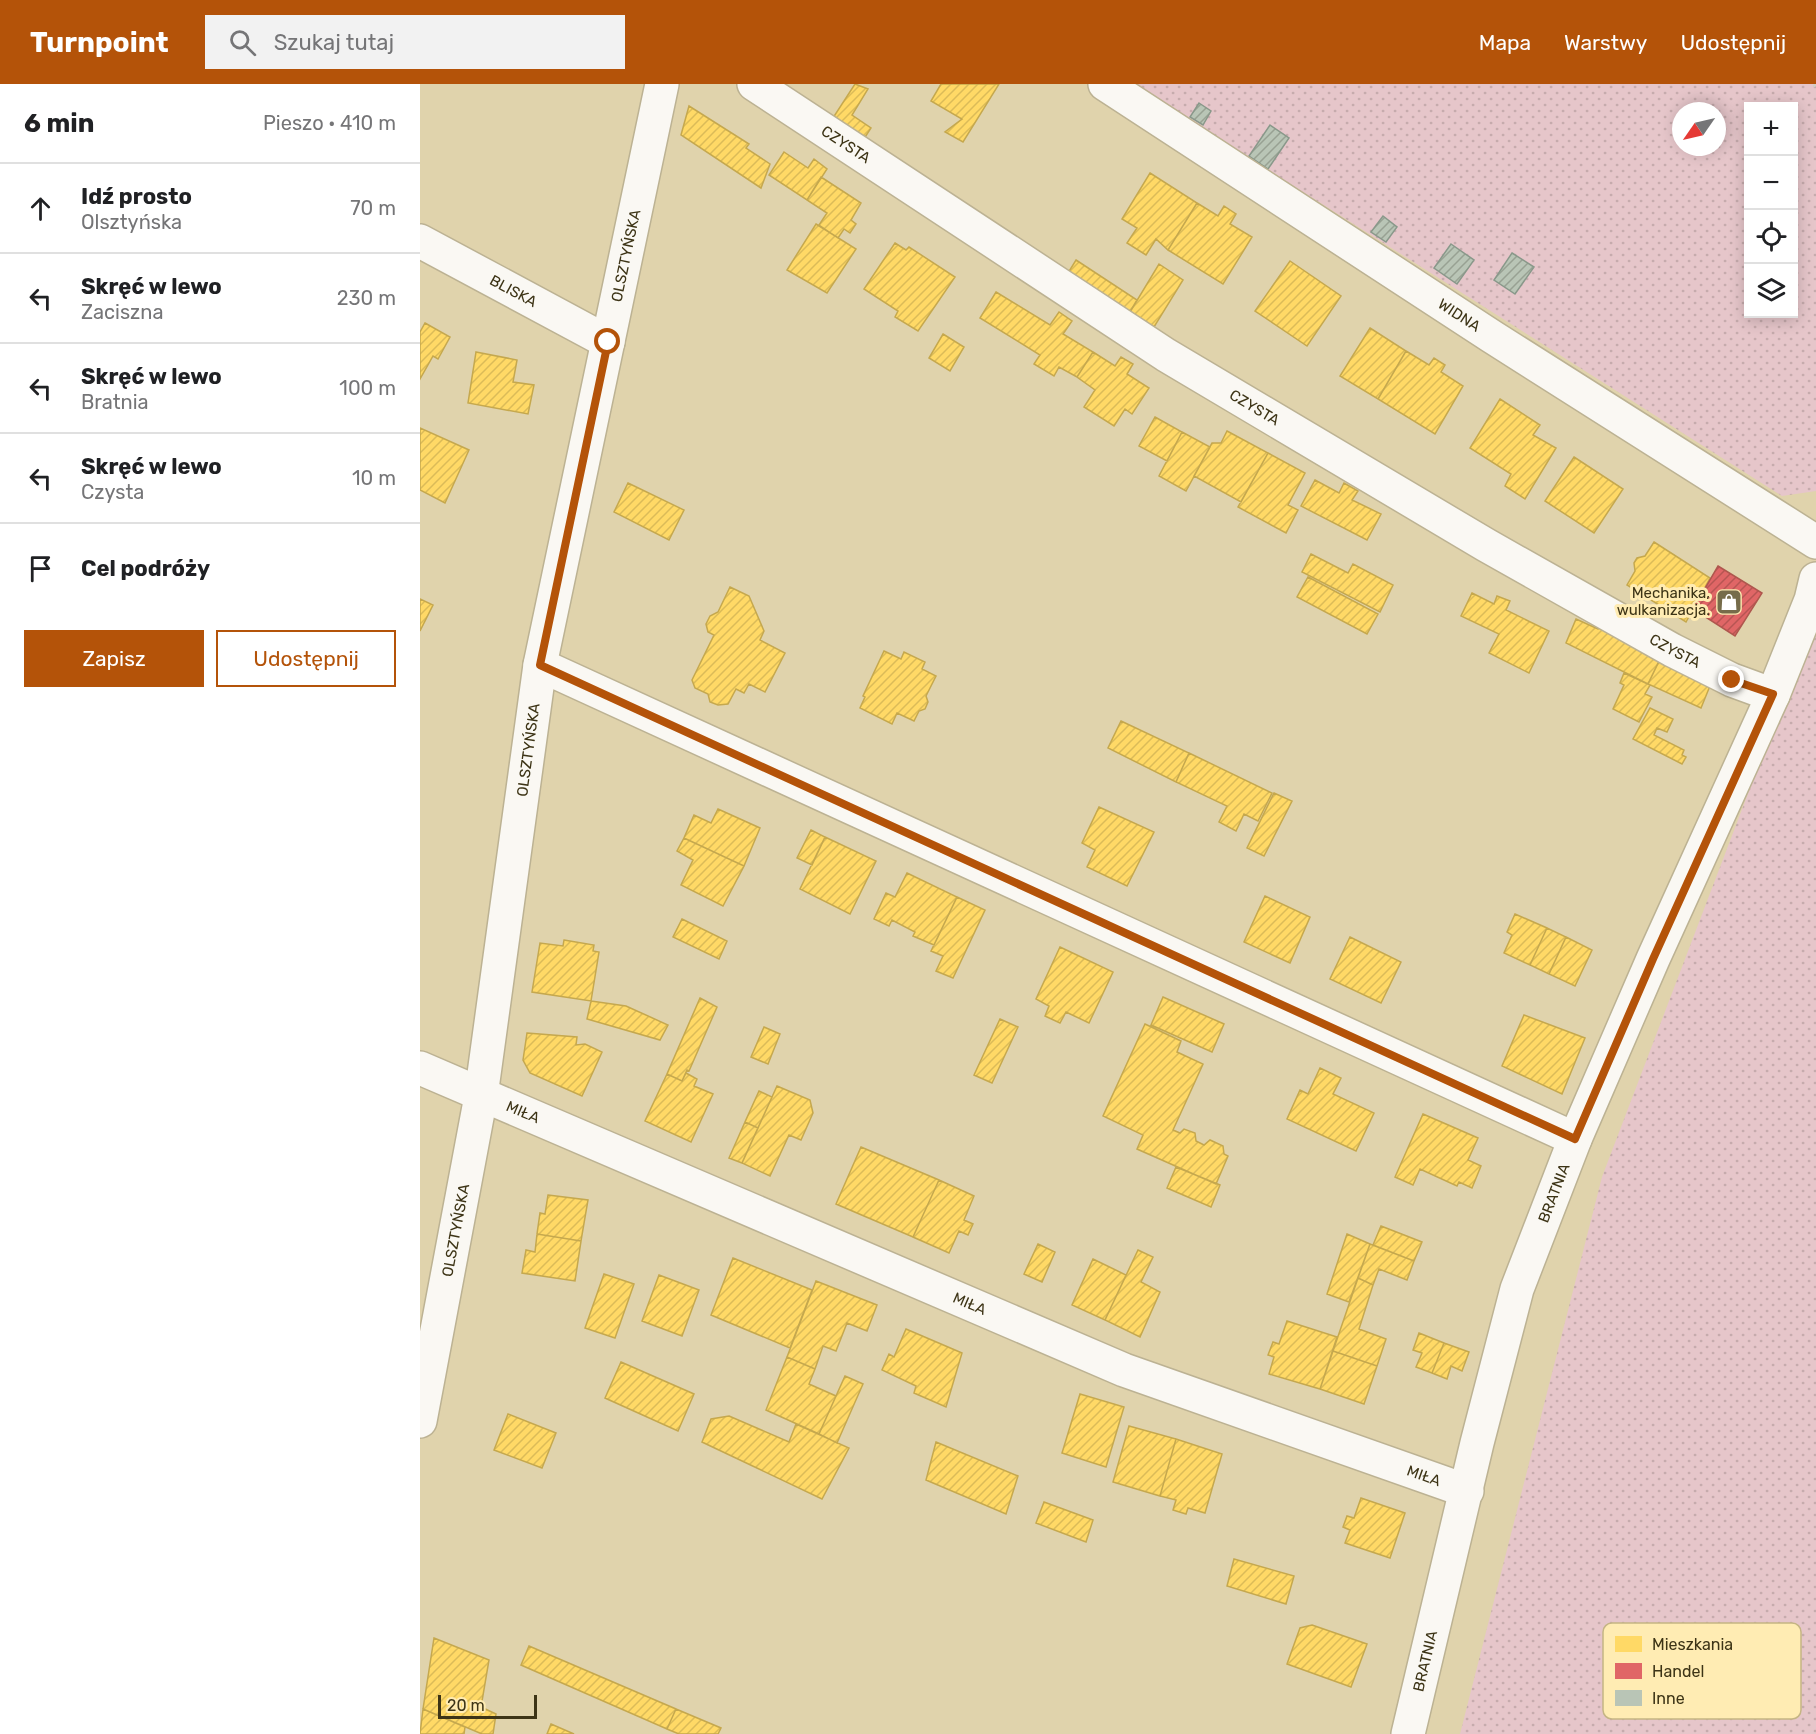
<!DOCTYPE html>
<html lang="pl">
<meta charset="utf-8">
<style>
:root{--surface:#fff;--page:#f2f2f2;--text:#202124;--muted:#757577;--line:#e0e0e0;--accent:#b45309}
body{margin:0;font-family:Rubik,sans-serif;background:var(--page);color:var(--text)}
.controls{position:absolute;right:18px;top:18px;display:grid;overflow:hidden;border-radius:0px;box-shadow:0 3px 15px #0003}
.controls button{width:54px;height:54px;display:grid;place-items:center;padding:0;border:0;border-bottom:2px solid var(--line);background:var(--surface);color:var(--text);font:30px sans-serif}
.compass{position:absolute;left:1252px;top:18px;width:54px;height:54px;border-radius:50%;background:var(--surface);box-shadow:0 3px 15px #0003;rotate:236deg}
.scale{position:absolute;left:18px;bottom:15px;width:99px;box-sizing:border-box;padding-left:6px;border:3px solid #3d3416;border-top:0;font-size:16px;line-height:21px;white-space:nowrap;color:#3d3416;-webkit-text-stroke:4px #ffecb3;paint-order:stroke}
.stop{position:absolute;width:18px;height:18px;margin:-14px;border:4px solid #b45309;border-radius:50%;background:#fff}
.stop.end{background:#b45309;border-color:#fff;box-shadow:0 2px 6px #0008}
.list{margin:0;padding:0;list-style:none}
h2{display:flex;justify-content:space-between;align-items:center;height:78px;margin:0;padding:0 24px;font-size:26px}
h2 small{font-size:20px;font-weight:400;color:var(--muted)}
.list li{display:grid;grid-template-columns:39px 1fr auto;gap:18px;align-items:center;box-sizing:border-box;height:90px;padding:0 24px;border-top:2px solid var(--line)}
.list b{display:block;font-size:22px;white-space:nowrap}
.list p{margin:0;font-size:20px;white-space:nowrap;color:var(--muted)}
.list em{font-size:20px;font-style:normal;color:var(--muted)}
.actions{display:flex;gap:12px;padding:18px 24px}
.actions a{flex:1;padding:14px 0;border:2px solid var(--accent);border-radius:0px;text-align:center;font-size:21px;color:var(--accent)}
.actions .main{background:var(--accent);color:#fff}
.icon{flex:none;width:33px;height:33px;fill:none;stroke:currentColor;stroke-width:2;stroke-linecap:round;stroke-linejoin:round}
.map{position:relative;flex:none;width:1396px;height:1650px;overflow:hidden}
header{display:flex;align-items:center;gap:36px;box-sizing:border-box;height:84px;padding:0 30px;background:var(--accent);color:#fff}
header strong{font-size:28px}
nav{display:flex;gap:33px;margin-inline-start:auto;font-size:21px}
.search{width:420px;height:54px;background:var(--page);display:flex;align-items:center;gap:15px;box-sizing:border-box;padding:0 21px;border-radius:0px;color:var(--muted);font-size:22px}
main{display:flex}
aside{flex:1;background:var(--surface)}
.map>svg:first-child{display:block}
.garden{fill:url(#garden-dots);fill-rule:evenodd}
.homes{fill:url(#homes-hatch);stroke:#c5a84e;stroke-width:1.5}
.shops{fill:url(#shops-hatch);stroke:#af574e;stroke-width:1.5}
.building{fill:url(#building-hatch);stroke:#89988a;stroke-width:1.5}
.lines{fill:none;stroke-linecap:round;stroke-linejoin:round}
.minor-casing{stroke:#bcb293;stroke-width:36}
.path{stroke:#d2cec2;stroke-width:4;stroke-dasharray:4.5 3;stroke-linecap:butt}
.minor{stroke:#faf8f3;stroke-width:33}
.route{stroke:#b45309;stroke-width:8}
.labels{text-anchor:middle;stroke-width:6;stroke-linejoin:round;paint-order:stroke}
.street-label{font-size:15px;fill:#3d3416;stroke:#ffecb3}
.poi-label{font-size:15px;fill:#3d3416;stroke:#ffecb3;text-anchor:end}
.key{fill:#ffecb3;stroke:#c5b584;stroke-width:1.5}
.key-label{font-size:16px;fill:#3d3416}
</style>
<header>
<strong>Turnpoint</strong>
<div class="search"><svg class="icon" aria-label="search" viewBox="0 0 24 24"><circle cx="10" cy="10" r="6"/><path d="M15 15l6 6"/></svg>Szukaj tutaj</div>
<nav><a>Mapa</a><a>Warstwy</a><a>Udostępnij</a></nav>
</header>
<main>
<aside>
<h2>6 min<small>Pieszo · 410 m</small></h2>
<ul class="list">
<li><svg class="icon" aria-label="ahead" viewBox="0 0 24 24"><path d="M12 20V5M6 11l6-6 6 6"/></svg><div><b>Idź prosto</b><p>Olsztyńska</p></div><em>70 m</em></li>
<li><svg class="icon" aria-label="left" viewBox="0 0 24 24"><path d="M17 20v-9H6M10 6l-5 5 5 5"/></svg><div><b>Skręć w lewo</b><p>Zaciszna</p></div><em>230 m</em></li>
<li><svg class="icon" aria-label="left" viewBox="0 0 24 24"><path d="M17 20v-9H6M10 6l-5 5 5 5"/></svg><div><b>Skręć w lewo</b><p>Bratnia</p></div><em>100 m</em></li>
<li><svg class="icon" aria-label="left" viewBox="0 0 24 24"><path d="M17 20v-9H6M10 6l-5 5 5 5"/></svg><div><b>Skręć w lewo</b><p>Czysta</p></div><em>10 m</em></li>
<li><svg class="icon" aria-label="arrive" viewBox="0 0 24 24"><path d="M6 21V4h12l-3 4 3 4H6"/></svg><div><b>Cel podróży</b></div></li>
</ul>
<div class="actions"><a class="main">Zapisz</a><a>Udostępnij</a></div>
</aside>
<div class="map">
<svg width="1396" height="1650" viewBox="0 0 1396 1650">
<defs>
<pattern id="garden-dots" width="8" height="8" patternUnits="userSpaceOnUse" patternTransform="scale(1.5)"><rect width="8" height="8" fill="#e6c6ca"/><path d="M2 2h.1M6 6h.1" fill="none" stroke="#c6abad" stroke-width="1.8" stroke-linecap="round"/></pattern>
<pattern id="homes-hatch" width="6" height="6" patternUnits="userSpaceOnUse" patternTransform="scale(1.5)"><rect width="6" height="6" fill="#ffd966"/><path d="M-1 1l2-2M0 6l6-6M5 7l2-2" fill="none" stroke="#dbbb58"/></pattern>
<pattern id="shops-hatch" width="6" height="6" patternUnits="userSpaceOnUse" patternTransform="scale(1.5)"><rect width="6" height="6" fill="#e06666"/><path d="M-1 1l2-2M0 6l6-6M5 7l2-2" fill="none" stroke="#b75553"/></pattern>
<pattern id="building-hatch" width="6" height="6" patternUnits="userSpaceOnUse" patternTransform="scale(1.5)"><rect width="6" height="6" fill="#b9c5b6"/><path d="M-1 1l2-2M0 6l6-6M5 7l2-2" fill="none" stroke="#98a193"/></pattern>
</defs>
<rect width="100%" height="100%" fill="#e0d3ac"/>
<!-- garden -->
<path class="garden" d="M713,0H1396V407L1362,412ZM1328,22H1374V230H1328ZM1261,27H1297V63H1261Z
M1396,531V1650H1040L1182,1093Z"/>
<!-- homes -->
<path class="homes" d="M435,0L448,5L432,31L451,44L440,61L409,40Z
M521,0H579L543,58L525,48L542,35L511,17Z
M269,22L329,60L326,64L350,80L341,104L261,51Z
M364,68L388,84L394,75L407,85L387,116L349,91Z
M730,89L777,119L748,166L736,155L726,171L707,159L717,144L702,135Z
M401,93L441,119L431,136L436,140L430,149L424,145L418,154L399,141L407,129L387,116Z
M777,119L798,132L804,122L816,130L810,140L832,153L803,200L748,166Z
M396,140L436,165L407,209L367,186Z
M475,159L486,166L489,163L535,193L498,247L475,233L478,227L444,205Z
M656,176L717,216L704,238L643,197Z
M870,177L921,212L887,262L835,227Z
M739,180L763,196L734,243L710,228Z
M576,208L630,241L639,228L652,237L643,250L673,268L657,293L639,283L634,292L614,280L620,271L560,234Z
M5,239L30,253L18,275L13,272L0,295V248Z
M950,244L986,267L958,315L920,292Z
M523,250L544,263L530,287L509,274Z
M986,267L1009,281L1014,274L1025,281L1021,288L1043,302L1015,350L958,315Z
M56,268L97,276L93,298L114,301L108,330L48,319Z
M673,268L695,282L701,273L713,280L707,290L729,304L712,330L705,325L694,342L664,323L675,306L657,293Z
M1080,315L1120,341L1113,351L1136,364L1105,415L1085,402L1091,390L1050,364Z
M735,333L762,348L747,377L719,362Z
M0,344L49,366L25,419L0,406Z
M807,347L848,369L821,418L774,392L792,359H801Z
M762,348L790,363L766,407L739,392Z
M848,369L885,389L868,421L878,426L866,449L818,423Z
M1154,373L1203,405L1174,449L1125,417Z
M895,396L919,409L924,399L938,407L932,416L961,430L947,456L881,422Z
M208,399L264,426L249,456L194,428Z
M1234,458L1290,494L1266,538L1207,501L1215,487L1214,479L1217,474L1225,472Z
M891,470L928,489L933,480L973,501L960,528L882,488Z
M888,493L958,530L947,550L877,513Z
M310,503L329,512L344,547L340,556L365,569L345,608L329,600L324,609L316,605L308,620L298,621L290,618L288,610L275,604L272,596L294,551L288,548L286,540L290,532L298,528Z
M1052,509L1074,520L1077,512L1090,517L1086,526L1129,547L1109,589L1069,569L1079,550L1041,532Z
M0,515L13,521L0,547Z
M1156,535L1178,545L1181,537L1195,544L1191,551L1241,573L1228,600L1146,559Z
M464,567L481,575L484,568L505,578L502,585L516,592L506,612L508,618L505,625L499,627L494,637L477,629L472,640L440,624L445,613L443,612Z
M1241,573L1292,597L1281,624L1228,600Z
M1204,589L1230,601L1225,610L1232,613L1219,638L1193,625L1204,601L1200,599Z
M1230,624L1253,635L1247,648L1237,644L1234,651L1264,666L1262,671L1266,673L1262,680L1213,655Z
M701,637L769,669L756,698L688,664Z
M769,669L852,709L838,737L824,730L816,747L799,738L807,722L756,698Z
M854,709L872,717L844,772L827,764Z
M679,723L734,748L707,802L667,783L675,766L662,759Z
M298,725L340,744L324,782L264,754L274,731L291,739Z
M391,746L405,753L392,781L377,774Z
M405,753L456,777L430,830L380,805Z
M264,754L324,782L303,822L261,801L273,776L257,767Z
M487,789L537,813L514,861L493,852L495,848L472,836L469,842L454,835L466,809L475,813Z
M845,812L890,833L870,879L824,858Z
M537,813L565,826L533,894L516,887L523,872L511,867Z
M1095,830L1127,844L1110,881L1084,869L1092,851L1087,848Z
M262,835L307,857L299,875L253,853Z
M1127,844L1146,853L1129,890L1110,881Z
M930,853L981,878L961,919L910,895Z
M1146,853L1172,866L1155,902L1129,890Z
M144,856L174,861L173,867L179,868L171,917L112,908L120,859L143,862Z
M640,863L693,888L669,939L646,928L640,939L625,932L629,922L616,915Z
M743,913L804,940L792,968L731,941Z
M280,914L297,923L269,987L267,986L262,997L247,990Z
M171,917L206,922L248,941L240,956L167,935Z
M1104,931L1165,954L1142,1010L1082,982Z
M580,935L598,943L572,999L554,991Z
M725,940L761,957L757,968L783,980L753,1046L760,1049L764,1045L775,1049L776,1057L784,1061L790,1056L803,1062L804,1070L808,1072L796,1100L717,1065L723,1051L683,1032Z
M344,943L360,950L348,980L331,973Z
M107,949L157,953L156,961L165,960L182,968L162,1012L110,989L103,976Z
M900,984L921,994L913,1010L954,1029L936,1067L867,1035L880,1006L888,1010Z
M266,989L277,995L274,1002L293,1010L271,1058L225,1037L247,990L262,997Z
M357,1002L390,1016L393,1029L381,1056L369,1051L350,1092L322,1079Z
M339,1007L352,1013L338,1044L325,1038Z
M1003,1030L1058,1054L1048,1076L1061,1082L1052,1104L1039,1098L1037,1102L1000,1085L993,1101L975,1093Z
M325,1038L338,1044L322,1079L309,1074Z
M441,1063L519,1096L493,1153L416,1120Z
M756,1083L800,1101L791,1123L747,1104Z
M519,1096L554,1112L544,1136L553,1140L548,1151L539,1147L529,1169L493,1153Z
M128,1111L168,1116L161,1157L117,1150L120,1129L125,1130Z
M961,1142L1002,1158L994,1177L953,1161Z
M117,1150L161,1157L155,1197L102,1189L106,1166L115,1168Z
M927,1150L950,1160L929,1218L907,1210Z
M618,1160L635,1168L622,1198L604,1190Z
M950,1160L994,1177L987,1196L959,1185L953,1201L938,1194Z
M718,1166L733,1173L721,1198L740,1208L720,1253L685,1236Z
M313,1174L392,1206L370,1264L291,1231Z
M673,1175L706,1191L685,1236L652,1221Z
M184,1190L214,1200L195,1254L165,1244Z
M239,1191L279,1206L262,1252L222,1237Z
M938,1194L953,1201L939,1245L966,1255L957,1282L913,1267Z
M396,1197L457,1221L447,1247L427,1239L416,1267L403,1262L395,1285L367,1273Z
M867,1237L917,1253L900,1305L849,1290L854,1273L848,1271L853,1258L859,1260Z
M486,1245L542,1269L526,1323L494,1309L496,1302L462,1286L469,1270L474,1273Z
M999,1249L1024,1259L1012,1289L996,1283L1002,1269L993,1266Z
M1024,1259L1049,1268L1042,1287L1031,1282L1027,1295L1012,1289Z
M913,1267L957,1282L944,1320L900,1305Z
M367,1273L395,1285L389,1300L416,1312L399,1350L346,1326Z
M201,1278L274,1310L258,1347L185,1314Z
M425,1292L443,1300L417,1359L399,1350Z
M660,1310L704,1323L686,1383L642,1369Z
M88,1330L136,1349L122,1384L74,1366Z
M309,1332L369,1358L376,1340L429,1364L402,1415L282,1358L291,1335Z
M709,1342L756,1355L740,1412L693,1398Z
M756,1355L802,1370L785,1429L768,1424L766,1430L753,1426L756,1416L740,1412Z
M516,1358L598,1392L586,1430L506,1396Z
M941,1414L985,1429L970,1474L925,1459L930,1446L923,1443L927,1432L934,1434Z
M624,1418L673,1436L666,1458L616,1439Z
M814,1475L874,1492L866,1520L807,1502Z
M892,1541L947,1560L931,1603L867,1580L880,1544Z
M14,1554L69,1576L61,1623L76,1630L73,1650H62L3,1625Z
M109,1562L256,1625L247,1645L101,1581Z
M3,1625L45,1643L44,1650H0Z
M256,1625L301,1644L298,1650H259L247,1645Z
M131,1640L154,1650H127Z"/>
<!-- shops -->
<path class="shops" d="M1298,482L1342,509L1315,552L1273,525Z"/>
<!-- building -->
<path class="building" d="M779,19L791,27L783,41L770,33Z
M850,41L869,54L848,85L829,72Z
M963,132L977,143L966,158L951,148Z
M1031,160L1054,176L1037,200L1014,184Z
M1092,169L1114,183L1095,210L1074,196Z"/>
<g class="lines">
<!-- minor casing -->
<g class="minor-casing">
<g id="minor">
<path id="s1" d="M334,0L746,271L1066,461L1252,566L1312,596L1353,611"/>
<path id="s2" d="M685,0L1071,252L1396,458"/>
<path id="s3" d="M0,157L188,258"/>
<path d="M120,581L1155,1055"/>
<path id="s4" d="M0,984L704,1286L1047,1407"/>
<path id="s5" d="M0,1337L61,1012L120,581L242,0"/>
<path id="s6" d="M988,1650L1057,1359L1097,1205L1155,1055L1233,875L1353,611L1391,516L1396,495"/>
</g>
</g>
<!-- path -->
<path class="path" d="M1394,0L1396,2"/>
<!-- minor -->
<use href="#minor" class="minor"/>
</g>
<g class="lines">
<!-- route -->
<path class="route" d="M188,258L120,581L1155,1055L1233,875L1353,610L1312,596"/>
</g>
<!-- icons -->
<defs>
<g id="shop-square" transform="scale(1.35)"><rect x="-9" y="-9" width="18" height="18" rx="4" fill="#766c4a" stroke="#ffecb3"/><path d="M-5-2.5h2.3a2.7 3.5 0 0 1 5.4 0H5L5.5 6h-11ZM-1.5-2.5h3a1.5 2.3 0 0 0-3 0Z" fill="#fff"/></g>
</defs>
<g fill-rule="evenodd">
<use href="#shop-square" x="1309" y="518"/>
</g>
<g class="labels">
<!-- street labels -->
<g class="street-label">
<text dy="5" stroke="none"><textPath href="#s1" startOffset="110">CZYSTA</textPath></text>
<text dy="5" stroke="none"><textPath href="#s5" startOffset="1184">OLSZTYŃSKA</textPath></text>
<text dy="5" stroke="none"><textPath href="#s3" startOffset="106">BLISKA</textPath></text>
<text dy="5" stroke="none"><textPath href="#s2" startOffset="423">WIDNA</textPath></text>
<text dy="5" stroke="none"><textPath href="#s1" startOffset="596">CZYSTA</textPath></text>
<text dy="5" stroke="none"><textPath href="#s1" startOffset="1082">CZYSTA</textPath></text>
<text dy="5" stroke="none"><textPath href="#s5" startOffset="680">OLSZTYŃSKA</textPath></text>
<text dy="5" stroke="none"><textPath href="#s4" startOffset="112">MIŁA</textPath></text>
<text dy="5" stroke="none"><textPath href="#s6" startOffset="561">BRATNIA</textPath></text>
<text dy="5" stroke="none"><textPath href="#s5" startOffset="194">OLSZTYŃSKA</textPath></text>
<text dy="5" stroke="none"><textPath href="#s4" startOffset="598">MIŁA</textPath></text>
<text dy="5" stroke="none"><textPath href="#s4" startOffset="1084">MIŁA</textPath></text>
<text dy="5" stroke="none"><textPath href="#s6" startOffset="75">BRATNIA</textPath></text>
</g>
<!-- poi labels -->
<g class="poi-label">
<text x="1290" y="514">Mechanika,<tspan x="1290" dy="17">wulkanizacja.</tspan></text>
</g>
</g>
<!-- legend -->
<rect x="1183" y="1539" width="198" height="96" rx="9" class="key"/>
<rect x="1195" y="1552" width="27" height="16" fill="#ffd966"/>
<rect x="1195" y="1579" width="27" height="16" fill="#e06666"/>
<rect x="1195" y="1606" width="27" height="16" fill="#b9c5b6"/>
<g class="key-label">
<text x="1232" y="1566">Mieszkania</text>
<text x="1232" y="1593">Handel</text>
<text x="1232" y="1620">Inne</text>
</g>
</svg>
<div class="controls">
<button>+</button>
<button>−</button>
<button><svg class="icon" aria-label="locate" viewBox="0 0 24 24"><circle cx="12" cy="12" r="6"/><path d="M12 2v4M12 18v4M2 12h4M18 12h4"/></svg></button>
<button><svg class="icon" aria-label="layers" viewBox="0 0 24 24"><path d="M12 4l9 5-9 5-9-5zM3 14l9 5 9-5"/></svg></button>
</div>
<svg class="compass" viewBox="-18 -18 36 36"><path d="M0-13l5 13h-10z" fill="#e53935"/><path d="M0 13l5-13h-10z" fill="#757577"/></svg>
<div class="scale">20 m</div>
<div class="stop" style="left:188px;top:258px"></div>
<div class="stop end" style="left:1312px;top:596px"></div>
</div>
</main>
